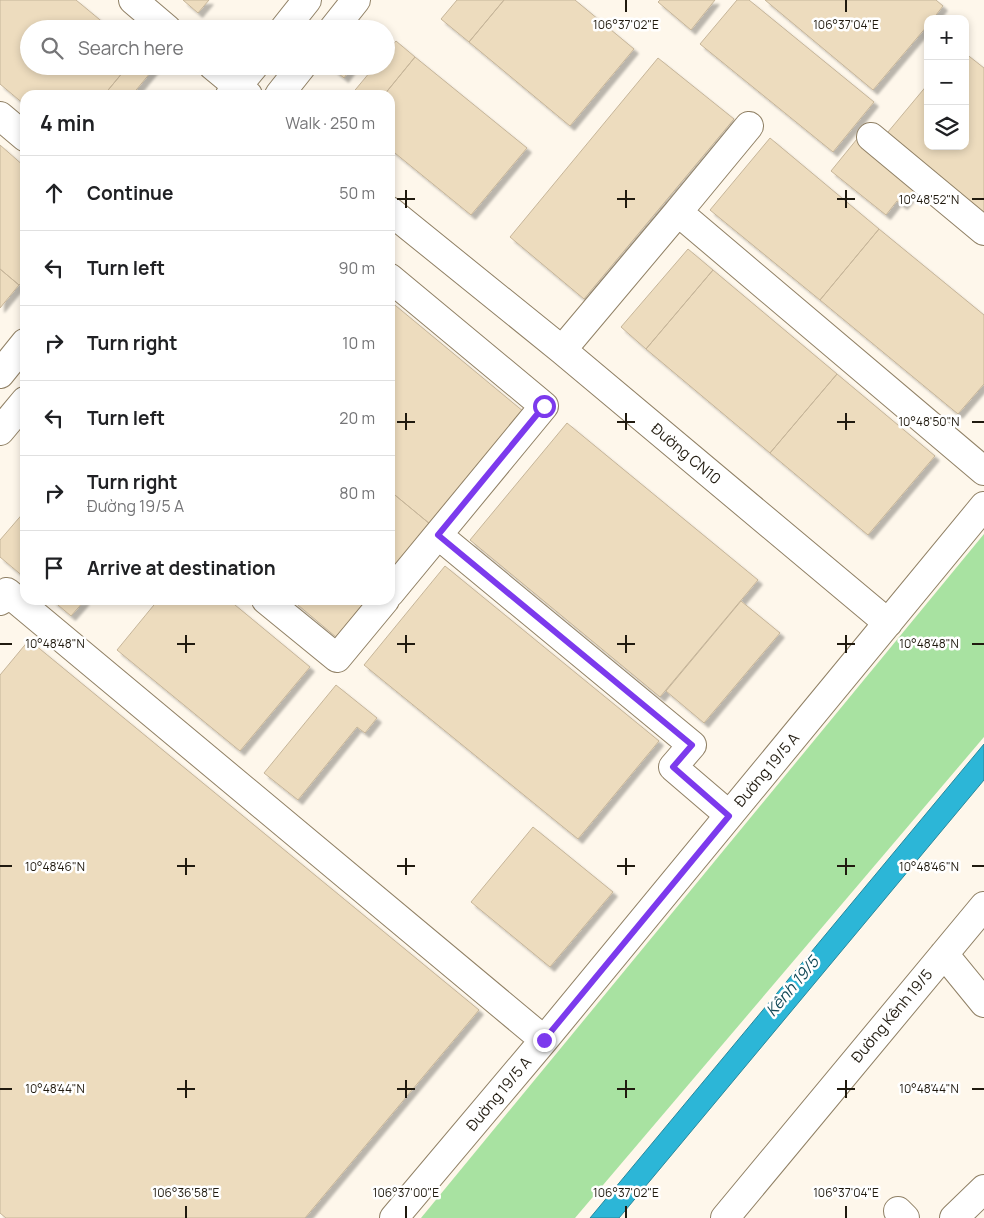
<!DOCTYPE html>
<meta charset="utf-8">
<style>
:root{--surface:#fff;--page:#f2f2f2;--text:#202124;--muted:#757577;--line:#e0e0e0}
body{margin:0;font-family:Manrope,sans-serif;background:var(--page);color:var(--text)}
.controls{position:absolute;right:15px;top:15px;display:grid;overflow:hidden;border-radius:10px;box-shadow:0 2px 8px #0003}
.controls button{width:45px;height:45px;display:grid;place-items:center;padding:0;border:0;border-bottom:1px solid var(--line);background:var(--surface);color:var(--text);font:25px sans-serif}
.stop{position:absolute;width:15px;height:15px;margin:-11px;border:4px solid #7c3aed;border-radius:50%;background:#fff}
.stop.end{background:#7c3aed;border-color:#fff;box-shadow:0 1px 5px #0008}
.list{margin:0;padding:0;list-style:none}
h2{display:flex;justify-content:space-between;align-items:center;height:65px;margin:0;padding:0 20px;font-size:21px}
h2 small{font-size:16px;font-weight:400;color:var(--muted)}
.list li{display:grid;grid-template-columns:32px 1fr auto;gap:15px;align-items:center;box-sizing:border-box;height:75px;padding:0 20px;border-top:1px solid var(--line)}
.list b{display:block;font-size:19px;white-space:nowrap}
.list p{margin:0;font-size:16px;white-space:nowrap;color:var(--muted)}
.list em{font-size:16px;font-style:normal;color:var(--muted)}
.icon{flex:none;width:28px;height:28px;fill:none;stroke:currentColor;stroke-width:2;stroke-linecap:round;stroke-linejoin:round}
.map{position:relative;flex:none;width:984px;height:1218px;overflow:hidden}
.search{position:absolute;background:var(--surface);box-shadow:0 2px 8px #0003;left:20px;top:20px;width:375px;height:55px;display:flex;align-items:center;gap:12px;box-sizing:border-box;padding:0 18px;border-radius:28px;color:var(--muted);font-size:19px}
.panel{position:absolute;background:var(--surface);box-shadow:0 2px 8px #0003;left:20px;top:90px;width:375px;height:515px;border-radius:15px}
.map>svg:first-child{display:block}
.green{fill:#a8e2a1}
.water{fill:#2cb6d7;stroke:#28879b}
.building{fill:#eddcbe;stroke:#c6b599;filter:url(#shadow)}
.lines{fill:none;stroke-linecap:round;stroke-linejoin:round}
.minor-casing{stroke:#908065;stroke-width:30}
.minor{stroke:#fff;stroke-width:28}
.route{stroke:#7c3aed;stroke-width:6}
.ticks{fill:none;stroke:#201a0f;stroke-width:2}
.labels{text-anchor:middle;stroke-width:5;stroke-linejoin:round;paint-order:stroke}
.street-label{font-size:15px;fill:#201a0f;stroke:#fff}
.water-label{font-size:16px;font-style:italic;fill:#134a58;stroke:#fff}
.ticks-label{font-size:12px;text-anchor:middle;fill:#201a0f;stroke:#fff;stroke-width:5;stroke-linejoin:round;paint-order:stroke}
</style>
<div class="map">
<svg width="984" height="1218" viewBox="0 0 984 1218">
<defs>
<filter id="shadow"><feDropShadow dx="4.5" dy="4.5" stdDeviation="1" flood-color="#0004"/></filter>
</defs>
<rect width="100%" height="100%" fill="#fef7eb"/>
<!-- green -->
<path class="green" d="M984,534V737L575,1218H421Z"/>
<!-- water -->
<path class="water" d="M984,744V780L619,1218H590Z"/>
<!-- building -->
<path class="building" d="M0,0H76L111,29H29V66H128L104,95H25V105L0,84Z
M183,0H209L198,13Z
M457,0H504L469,42L441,19Z
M504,0H575L634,49L570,126L469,42Z
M660,0H715L691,30L658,2Z
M737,0H749L874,102L833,152L700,44Z
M765,0H936L943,6L933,19H928V25L873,90Z
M396,41L415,57L384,95H351L375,66H386V52Z
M965,53L984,68V221L883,138L928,84V146H965Z
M415,57L527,148L471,215L390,149V95H384Z
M658,58L734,119L584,299L510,237Z
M128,66H156L132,95H104Z
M336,66H353L344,78L333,69Z
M770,138L879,229L820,300L710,210Z
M857,139L918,188L903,205L897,201L886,215L831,171Z
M0,145L25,167V279L19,285L0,269Z
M879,229L984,315V384L958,414L820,300Z
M688,249L713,270L646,349L621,327Z
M0,269L19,285L0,308Z
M713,270L837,374L770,453L646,349Z
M390,301L524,412L430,524L390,491Z
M837,374L935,456L868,535L770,453Z
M567,423L758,580L660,697L470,540Z
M390,491L430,524L390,572Z
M25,511V578L0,557V540Z
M445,566L659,741L578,839L364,665Z
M52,600H85L71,616Z
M158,600H229L310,667L240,751L117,650Z
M292,600H366L336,637Z
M741,601L780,633L704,723L666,691Z
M29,640L479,1010L305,1218H6L0,1213V675Z
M336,685L377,718L365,733L357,727L298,800L264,773Z
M533,827L613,892L550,967L471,902Z"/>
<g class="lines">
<!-- minor casing -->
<g class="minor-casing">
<path id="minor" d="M133,0L167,29
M284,29L307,0
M333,29L356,0
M213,66L248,95
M230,95L254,66
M279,95L302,66
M0,116L25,137
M871,137L984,231
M390,211L562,350L888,623
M678,212L749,126
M390,278L544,406L390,593
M562,350L678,212L984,471
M0,374L25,343
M0,431L25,401
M438,535L692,745L673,767L729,815
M266,600L337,658L385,600
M0,601L7,592L544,1040
M944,954L984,1003
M898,1211L905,1218
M394,1218L544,1040L984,506
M725,1218L984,906
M954,1218L984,1189"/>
</g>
<!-- minor -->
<use href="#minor" class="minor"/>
</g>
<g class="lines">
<!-- route -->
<path class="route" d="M544,406L438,535L692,745L673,767L729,816L544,1040"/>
</g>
<!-- ticks -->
<path class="ticks" d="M626,0V12M846,0V12M406,190V208M626,190V208M846,190V208M397,199H415M617,199H635M837,199H855M972,199H984M406,413V430M626,413V430M846,413V430M397,422H415M617,422H635M837,422H855M972,422H984M186,635V653M406,635V653M626,635V653M846,635V653M0,644H12M177,644H195M397,644H415M617,644H635M837,644H855M972,644H984M186,858V875M406,858V875M626,858V875M846,858V875M0,866H12M177,866H195M397,866H415M617,866H635M837,866H855M972,866H984M186,1080V1098M406,1080V1098M626,1080V1098M846,1080V1098M0,1089H12M177,1089H195M397,1089H415M617,1089H635M837,1089H855M972,1089H984M186,1206V1218M406,1206V1218M626,1206V1218M846,1206V1218"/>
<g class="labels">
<!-- street labels -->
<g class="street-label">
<text transform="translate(686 454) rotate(40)" y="5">Đường CN10</text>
<text transform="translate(767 770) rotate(-50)" y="5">Đường 19/5 A</text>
<text transform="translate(892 1016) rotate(-50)" y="5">Đường Kênh 19/5</text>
<text transform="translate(499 1094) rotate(-50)" y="5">Đường 19/5 A</text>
</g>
<!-- water labels -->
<g class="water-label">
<text transform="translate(792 986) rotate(-50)" y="6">Kênh 19/5</text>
</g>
</g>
<g class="ticks-label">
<text x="626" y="29">106°37'02"E</text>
<text x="846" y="29">106°37'04"E</text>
<text x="929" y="204">10°48'52"N</text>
<text x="929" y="426">10°48'50"N</text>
<text x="55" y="648">10°48'48"N</text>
<text x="929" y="648">10°48'48"N</text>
<text x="55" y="871">10°48'46"N</text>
<text x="929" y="871">10°48'46"N</text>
<text x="55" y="1093">10°48'44"N</text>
<text x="929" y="1093">10°48'44"N</text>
<text x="186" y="1197">106°36'58"E</text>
<text x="406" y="1197">106°37'00"E</text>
<text x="626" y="1197">106°37'02"E</text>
<text x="846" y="1197">106°37'04"E</text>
</g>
</svg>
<div class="controls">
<button>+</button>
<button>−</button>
<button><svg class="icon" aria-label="layers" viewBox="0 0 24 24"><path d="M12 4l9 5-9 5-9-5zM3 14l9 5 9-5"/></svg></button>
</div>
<div class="stop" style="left:544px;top:406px"></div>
<div class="stop end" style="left:544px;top:1040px"></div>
<div class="search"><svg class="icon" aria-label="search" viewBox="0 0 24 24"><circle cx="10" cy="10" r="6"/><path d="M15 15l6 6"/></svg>Search here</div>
<section class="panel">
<h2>4 min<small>Walk · 250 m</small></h2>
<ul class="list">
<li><svg class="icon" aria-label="ahead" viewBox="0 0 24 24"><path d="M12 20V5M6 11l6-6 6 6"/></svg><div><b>Continue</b></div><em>50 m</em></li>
<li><svg class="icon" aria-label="left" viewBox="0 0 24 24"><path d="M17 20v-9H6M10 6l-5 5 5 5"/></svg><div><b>Turn left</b></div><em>90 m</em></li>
<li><svg class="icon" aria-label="right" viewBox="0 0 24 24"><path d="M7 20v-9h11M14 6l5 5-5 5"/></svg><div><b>Turn right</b></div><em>10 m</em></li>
<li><svg class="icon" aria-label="left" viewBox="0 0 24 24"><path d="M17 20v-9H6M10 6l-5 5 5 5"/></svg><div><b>Turn left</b></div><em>20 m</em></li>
<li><svg class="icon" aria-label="right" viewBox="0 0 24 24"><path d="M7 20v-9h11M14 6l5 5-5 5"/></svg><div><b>Turn right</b><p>Đường 19/5 A</p></div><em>80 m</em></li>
<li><svg class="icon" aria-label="arrive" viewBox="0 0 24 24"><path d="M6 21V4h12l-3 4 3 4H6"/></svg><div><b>Arrive at destination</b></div></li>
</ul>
</section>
</div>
